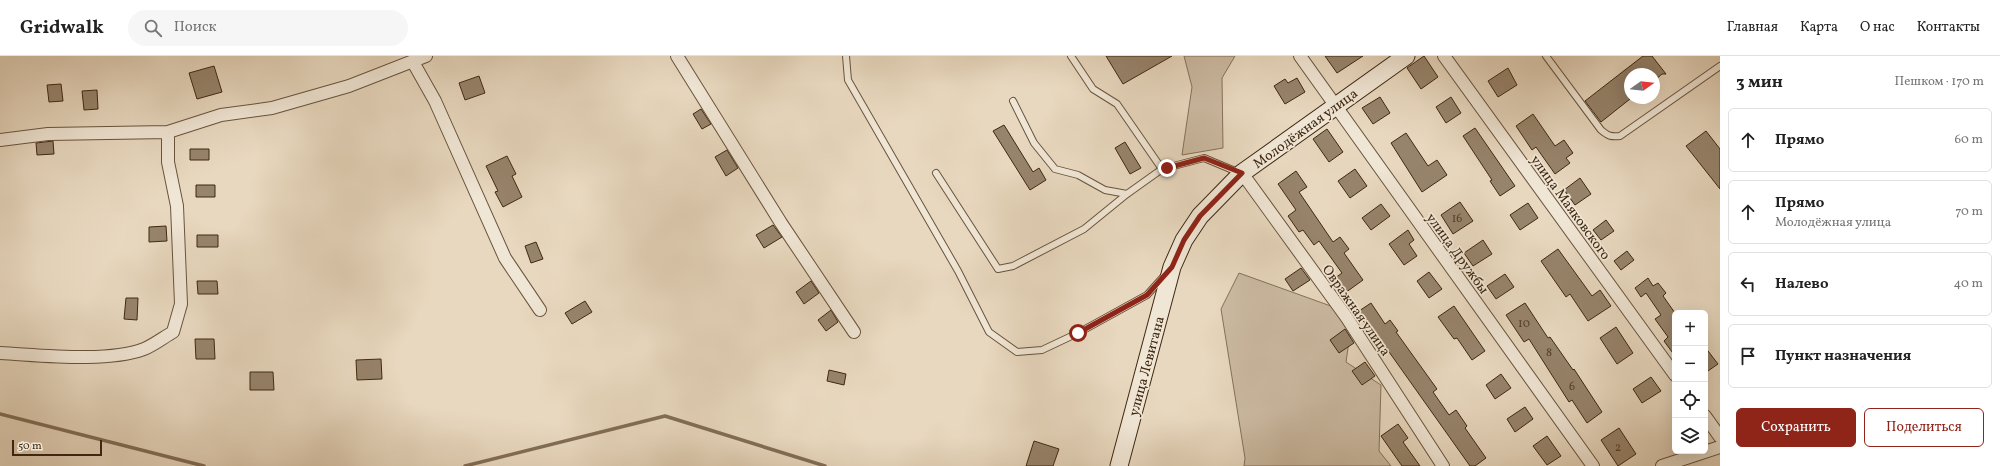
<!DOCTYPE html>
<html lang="ru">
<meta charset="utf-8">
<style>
:root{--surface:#fff;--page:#f6f6f6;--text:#222;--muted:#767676;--line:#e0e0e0;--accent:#8f2418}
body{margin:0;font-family:Vollkorn,serif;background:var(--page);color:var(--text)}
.controls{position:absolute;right:12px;bottom:12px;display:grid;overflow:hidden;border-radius:6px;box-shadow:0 4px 16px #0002}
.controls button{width:36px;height:36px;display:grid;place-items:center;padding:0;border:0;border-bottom:1px solid var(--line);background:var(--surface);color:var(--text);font:20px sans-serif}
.compass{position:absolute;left:1624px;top:12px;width:36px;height:36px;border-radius:50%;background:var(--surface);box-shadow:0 4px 16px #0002;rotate:75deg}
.scale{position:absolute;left:12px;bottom:10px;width:90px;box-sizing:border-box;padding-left:4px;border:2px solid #3f2812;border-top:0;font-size:11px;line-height:14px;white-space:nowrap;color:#3f2812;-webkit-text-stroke:3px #f0e6d5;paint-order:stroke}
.stop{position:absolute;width:12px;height:12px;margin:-9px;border:3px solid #8f2418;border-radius:50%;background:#fff}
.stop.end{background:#8f2418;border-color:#fff;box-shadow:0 1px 4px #0008}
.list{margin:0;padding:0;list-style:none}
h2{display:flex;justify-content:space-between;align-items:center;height:52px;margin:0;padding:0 16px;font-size:17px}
h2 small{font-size:13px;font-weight:400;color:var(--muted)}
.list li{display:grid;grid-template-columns:26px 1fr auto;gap:12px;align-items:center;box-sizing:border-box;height:64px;margin:0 8px 8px;padding:0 8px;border:1px solid var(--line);border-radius:6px}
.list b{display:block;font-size:15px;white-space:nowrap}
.list p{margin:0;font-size:13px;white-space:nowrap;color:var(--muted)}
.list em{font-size:13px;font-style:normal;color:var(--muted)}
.actions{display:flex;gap:8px;padding:12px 16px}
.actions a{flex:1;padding:9px 0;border:1px solid var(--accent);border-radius:6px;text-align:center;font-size:14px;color:var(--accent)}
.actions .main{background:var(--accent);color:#fff}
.icon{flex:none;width:22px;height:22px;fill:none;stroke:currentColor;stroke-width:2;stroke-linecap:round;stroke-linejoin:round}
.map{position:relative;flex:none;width:1720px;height:410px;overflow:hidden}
header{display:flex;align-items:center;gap:24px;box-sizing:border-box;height:56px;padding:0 20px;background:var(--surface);border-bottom:1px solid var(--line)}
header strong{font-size:19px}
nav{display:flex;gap:22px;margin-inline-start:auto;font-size:14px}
.search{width:280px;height:36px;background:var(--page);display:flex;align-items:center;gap:10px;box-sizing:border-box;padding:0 14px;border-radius:22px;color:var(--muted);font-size:15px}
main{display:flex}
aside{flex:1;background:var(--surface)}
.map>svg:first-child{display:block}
.green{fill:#cbbaa2;stroke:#85715a}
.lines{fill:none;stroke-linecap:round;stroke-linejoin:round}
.stream{stroke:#826e56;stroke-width:3.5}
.building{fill:#97846c;stroke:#3f2812}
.service-casing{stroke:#69543d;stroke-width:8}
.minor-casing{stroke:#69543d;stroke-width:14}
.secondary-casing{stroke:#3f2812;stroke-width:19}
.service{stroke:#f0e6d5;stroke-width:6}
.minor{stroke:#f0e6d5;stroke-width:12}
.secondary{stroke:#f0e6d5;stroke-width:17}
.route{stroke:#8f2418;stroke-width:5}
.labels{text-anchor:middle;stroke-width:3.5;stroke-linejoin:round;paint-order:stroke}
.number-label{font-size:12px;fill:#553f28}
.street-label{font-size:14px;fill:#3f2812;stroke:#f0e6d5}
</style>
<header>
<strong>Gridwalk</strong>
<div class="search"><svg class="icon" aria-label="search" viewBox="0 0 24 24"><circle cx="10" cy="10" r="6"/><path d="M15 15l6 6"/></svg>Поиск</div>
<nav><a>Главная</a><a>Карта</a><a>О нас</a><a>Контакты</a></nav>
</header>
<main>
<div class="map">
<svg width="1720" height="410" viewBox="0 0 1720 410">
<rect width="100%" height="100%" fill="#e8d8bf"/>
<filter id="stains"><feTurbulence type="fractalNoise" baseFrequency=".005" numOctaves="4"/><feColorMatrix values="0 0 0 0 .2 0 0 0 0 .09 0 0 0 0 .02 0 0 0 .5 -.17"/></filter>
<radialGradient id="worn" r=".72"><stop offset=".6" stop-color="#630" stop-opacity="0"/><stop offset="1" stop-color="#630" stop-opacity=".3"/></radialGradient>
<!-- green -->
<path class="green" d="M1184,0H1235L1222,22L1223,92L1182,99L1192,31Z
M1239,217L1353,258L1346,306L1381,329L1379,395L1391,410H1244L1245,402L1221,253Z"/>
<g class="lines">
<!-- stream -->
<path class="stream" d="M0,358L204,410
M465,410L665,360L825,410"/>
</g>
<!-- building -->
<path class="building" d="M1106,0H1172L1123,28Z
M1325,0H1363L1337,17Z
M1424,0L1438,21L1421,33L1407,12Z
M1643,0H1652L1666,18H1662L1654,25V18H1630V43L1601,66L1585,45Z
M214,10L222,36L197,43L189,17Z
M1508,12L1517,29L1498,41L1488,25Z
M479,20L485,37L465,44L459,27Z
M1297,22L1305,36L1285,48L1274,30L1285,23L1288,27Z
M61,28L63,45L49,46L47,29Z
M97,34L98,53L84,54L82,35Z
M1380,41L1390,57L1373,68L1362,52Z
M1451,41L1461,57L1446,67L1436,51Z
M701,53L711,68L702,73L693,58Z
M1533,58L1555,90L1564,84L1573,97L1566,102L1570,107L1555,118L1536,91L1532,94L1516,70Z
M1004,69L1033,116L1039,112L1046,124L1030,134L993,75Z
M1475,72L1515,130L1500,140L1490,125L1492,124L1463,80Z
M1327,73L1343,96L1329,106L1313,83Z
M1706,75L1720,93V133L1686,90Z
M1406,77L1428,110L1437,104L1447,119L1422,136L1391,87Z
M53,85L54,98L37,99L36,87Z
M1125,86L1141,112L1130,118L1115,92Z
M190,93H209V104H190Z
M727,94L738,112L726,120L715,101Z
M507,100L516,118L512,120L522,141L503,151L495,136L498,135L486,110Z
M1355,113L1367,130L1350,142L1338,125Z
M1296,115L1307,131L1299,136L1333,186L1340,181L1349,193L1344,197L1363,224L1345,237L1335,222L1342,217L1319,185L1314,189L1303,174L1299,176L1288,160L1296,154L1278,128Z
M1580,122L1591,138L1575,149L1564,134Z
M196,129H215V141H196Z
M1460,146L1473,165L1453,178L1441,159Z
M1528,147L1538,162L1520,174L1510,159Z
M1381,148L1390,160L1371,174L1362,162Z
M1606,164L1614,175L1601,184L1593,174Z
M773,169L782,181L764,192L756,179Z
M166,170L167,185L149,186V171Z
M1408,174L1414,184L1409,188L1417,200L1404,209L1389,188Z
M197,179H218V191H197Z
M1483,184L1492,198L1473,210L1464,197Z
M536,186L543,203L531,207L525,190Z
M1558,193L1592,240L1600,234L1611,250L1588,265L1570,238L1566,241L1541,205Z
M1627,195L1634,204L1621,214L1614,205Z
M1301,212L1310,224L1293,235L1285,223Z
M1429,216L1442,233L1429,242L1417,225Z
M1505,218L1514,231L1496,243L1487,230Z
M1648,222L1653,230L1658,227L1666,237L1663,240L1675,257V300L1664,285L1668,281L1655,263L1661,259L1646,237L1641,241L1635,232Z
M197,225H217L218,238H198Z
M811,225L819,237L804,248L796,236Z
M126,242H138L137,264L124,263Z
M585,245L592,256L572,268L565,257Z
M1371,247L1385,268L1390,264L1398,275L1396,276L1437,333L1433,336L1449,359L1456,354L1467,370L1465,372L1486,402L1475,410H1470L1382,286L1356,257Z
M1525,247L1548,282L1550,281L1573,314L1574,313L1602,356L1587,367L1572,344L1569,346L1529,283L1524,286L1506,259Z
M1454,250L1485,295L1472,304L1457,282L1454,283L1438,261Z
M831,254L838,266L826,275L818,264Z
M1616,271L1633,297L1617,308L1600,282Z
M1345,273L1354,287L1339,297L1330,284Z
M195,283H214L215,303H196Z
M1705,291L1718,308L1705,317Z
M381,303L382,323L357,324L356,304Z
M1365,306L1375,320L1362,329L1352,315Z
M829,314L846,318L844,329L827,325Z
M250,316H273L274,334H250Z
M1501,318L1511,332L1495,343L1486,329Z
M1651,321L1661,335L1642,347L1633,333Z
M1525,351L1533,363L1515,376L1507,363Z
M1398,368L1408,382L1403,386L1420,410H1402L1381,380Z
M1619,372L1636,398L1618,410L1601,384Z
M1547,380L1561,400L1547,409L1533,390Z
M1034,385L1059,393L1053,410H1026Z"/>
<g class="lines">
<!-- service casing -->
<g class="service-casing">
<path id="service" d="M846,0L848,24L958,215L989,276L1017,296L1042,294L1078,277L1147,239L1165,219
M1071,0L1093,33L1117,48L1162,113
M1546,0L1601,74C1608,80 1611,81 1620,80L1720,10
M1013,45L1034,87L1055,113L1078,119L1105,134L1127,138
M936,117L998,213L1013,210L1084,173L1127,138L1162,113L1204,102L1240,117"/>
</g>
<!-- minor casing -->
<g class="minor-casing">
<path id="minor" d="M677,0L781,167L854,276
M1300,0L1593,410
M1444,0L1675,319
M413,6L435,45L505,202L540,254
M0,84L48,78L168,76L221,59L272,52L349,30L426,0
M1242,117L1347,262L1443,410
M0,297C40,299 107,307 144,293C154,289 164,281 173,276L181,248L177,150L168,106V76
M1705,360L1720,381
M1662,410L1720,391"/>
</g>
<!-- secondary casing -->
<g class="secondary-casing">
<path id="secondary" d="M1119,410L1172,211L1184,184L1200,160L1242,117L1406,0"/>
</g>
<!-- service -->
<use href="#service" class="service"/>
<!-- minor -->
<use href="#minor" class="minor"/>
<!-- secondary -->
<use href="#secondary" class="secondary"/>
</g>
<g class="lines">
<!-- route -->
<path class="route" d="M1078,277L1147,239L1172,211L1184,184L1200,160L1242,117L1204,102L1167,112"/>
</g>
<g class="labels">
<!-- number labels -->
<g class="number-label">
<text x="1457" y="166">16</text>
<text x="1524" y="271">10</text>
<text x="1549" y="300">8</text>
<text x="1572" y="334">6</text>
<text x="1618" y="395">2</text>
</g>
<!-- street labels -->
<g class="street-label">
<text transform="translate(1305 72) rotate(-36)" y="5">Молодёжная улица</text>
<text transform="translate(1571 151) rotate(54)" y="5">улица Маяковского</text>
<text transform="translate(1458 197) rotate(54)" y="5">улица Дружбы</text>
<text transform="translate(1357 254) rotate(55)" y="5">Овражная улица</text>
<text transform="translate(1146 310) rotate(-75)" y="5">улица Левитана</text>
</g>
</g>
<rect width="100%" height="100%" filter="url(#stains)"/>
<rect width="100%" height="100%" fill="url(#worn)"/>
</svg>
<div class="controls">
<button>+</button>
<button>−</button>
<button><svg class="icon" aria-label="locate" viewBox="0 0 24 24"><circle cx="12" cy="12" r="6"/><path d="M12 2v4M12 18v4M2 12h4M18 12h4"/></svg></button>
<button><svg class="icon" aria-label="layers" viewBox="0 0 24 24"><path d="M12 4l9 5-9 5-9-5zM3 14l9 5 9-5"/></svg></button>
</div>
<svg class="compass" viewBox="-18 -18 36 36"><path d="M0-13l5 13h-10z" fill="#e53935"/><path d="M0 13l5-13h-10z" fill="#767676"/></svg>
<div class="scale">50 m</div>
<div class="stop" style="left:1078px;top:277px"></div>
<div class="stop end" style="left:1167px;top:112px"></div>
</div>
<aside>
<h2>3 мин<small>Пешком · 170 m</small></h2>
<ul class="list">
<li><svg class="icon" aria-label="ahead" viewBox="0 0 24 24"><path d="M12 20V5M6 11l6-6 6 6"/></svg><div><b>Прямо</b></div><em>60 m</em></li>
<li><svg class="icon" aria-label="ahead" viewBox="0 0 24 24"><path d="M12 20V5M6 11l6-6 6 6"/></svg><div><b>Прямо</b><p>Молодёжная улица</p></div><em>70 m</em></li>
<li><svg class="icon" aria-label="left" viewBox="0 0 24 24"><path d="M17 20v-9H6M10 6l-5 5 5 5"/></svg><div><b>Налево</b></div><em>40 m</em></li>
<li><svg class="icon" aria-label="arrive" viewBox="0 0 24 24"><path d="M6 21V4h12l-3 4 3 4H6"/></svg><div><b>Пункт назначения</b></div></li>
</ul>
<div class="actions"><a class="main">Сохранить</a><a>Поделиться</a></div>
</aside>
</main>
